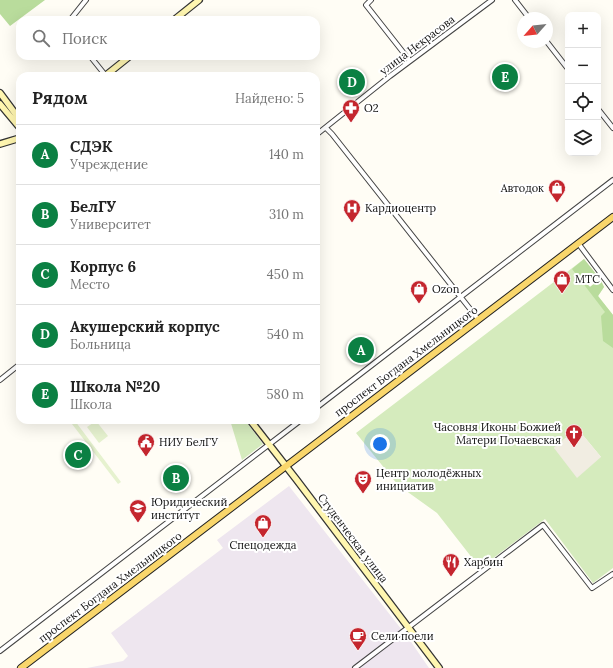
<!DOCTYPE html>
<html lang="ru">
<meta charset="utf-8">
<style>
:root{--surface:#fff;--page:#f2f2f2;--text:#222;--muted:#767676;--line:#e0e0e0;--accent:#0b8043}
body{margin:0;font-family:Lora,serif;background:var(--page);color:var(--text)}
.controls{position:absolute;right:12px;top:12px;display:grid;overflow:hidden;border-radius:8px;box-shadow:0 4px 16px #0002}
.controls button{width:36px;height:36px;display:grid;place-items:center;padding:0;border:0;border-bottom:1px solid var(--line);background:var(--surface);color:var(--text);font:20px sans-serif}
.compass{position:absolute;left:517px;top:12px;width:36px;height:36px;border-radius:50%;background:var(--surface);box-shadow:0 4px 16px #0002;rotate:243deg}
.you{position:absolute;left:380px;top:444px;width:14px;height:14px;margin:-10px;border:3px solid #fff;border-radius:50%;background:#1a73e8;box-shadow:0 0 0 6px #1a73e833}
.badge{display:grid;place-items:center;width:26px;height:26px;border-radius:50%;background:var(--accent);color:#fff;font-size:13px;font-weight:700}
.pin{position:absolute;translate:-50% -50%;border:2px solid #fff;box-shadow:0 1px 4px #0006}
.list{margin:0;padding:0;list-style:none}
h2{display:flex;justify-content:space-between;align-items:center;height:52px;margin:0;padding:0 16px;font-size:17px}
h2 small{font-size:13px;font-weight:400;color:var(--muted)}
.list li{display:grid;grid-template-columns:26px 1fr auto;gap:12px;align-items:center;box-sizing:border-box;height:60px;padding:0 16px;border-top:1px solid var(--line)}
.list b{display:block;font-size:15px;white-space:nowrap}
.list p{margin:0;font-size:13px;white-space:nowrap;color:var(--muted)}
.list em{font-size:13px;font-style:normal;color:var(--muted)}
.icon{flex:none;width:22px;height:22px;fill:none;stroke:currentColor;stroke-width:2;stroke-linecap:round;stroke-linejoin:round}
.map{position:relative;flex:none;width:613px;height:668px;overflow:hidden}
.search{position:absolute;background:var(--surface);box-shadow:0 4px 16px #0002;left:16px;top:16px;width:304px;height:44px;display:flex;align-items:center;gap:10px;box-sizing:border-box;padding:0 14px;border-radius:12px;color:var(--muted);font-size:15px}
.panel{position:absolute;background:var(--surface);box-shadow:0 4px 16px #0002;left:16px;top:72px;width:304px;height:352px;border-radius:12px}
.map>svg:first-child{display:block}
.industrial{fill:#eee6ef}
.green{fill:#d5ebbd;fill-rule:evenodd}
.forest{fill:#b9dc9c}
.pitch{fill:#e6f2cf}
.plaza{fill:#f1ede2}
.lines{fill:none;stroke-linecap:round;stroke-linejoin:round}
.street-casing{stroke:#444;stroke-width:6}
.secondary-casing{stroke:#333;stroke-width:8}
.primary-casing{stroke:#222;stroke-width:8}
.street{stroke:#fff;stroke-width:4}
.secondary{stroke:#fff6b0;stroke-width:5.5}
.primary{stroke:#f9d66b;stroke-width:6}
.labels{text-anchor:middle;stroke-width:4;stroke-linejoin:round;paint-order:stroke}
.street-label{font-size:11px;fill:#111;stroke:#fff}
.poi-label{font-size:11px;fill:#111;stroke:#fff;text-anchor:start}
</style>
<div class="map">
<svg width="613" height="668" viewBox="0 0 613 668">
<rect width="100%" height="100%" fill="#fffdf5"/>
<!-- industrial -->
<path class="industrial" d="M289,486L409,639L429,668H87L123,661L128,656L111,633L223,548L217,540Z"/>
<!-- green -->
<path class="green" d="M584,259L596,274L586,283L590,287L600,279L604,287L598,296L613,315V568L593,583L545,519L480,568L437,513L398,485L356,433ZM577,428L601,457L554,448Z
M230,420H245L263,444L242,460Z"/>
<!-- forest -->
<path class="forest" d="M0,0H45L10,26L0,14Z
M584,259L596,274L586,283L590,287L600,279L604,287L598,296L613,315V348L603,341L601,316L605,312L572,269Z"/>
<!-- pitch -->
<path class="pitch" d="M75,421L121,482L118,484L72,424Z
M96,421L108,436L99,443L87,427Z"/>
<!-- plaza -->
<path class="plaza" d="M577,428L601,457L577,478L554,448Z"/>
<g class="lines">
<!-- street casing -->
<g class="street-casing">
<path id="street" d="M371,0L366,5L410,61
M515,0L529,18
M70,20L86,0
M547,42L568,69
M90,56L106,76
M598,109L613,128
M326,128L332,134L478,319
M316,135L390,76L492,0
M578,243L613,290
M0,380L20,364
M316,408L613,180
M0,651L301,420
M355,668L543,525L592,588L613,574"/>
</g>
<!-- secondary casing -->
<g class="secondary-casing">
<path id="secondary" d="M174,20L199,0
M105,76L130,56
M0,93L20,120
M0,104L20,128
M0,144L20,138
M250,420L296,479L439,668"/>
</g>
<!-- primary casing -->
<g class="primary-casing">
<path id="primary" d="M21,668L613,217"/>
</g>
<!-- street -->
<use href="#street" class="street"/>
<!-- secondary -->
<use href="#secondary" class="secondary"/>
<!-- primary -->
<use href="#primary" class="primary"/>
</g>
<!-- icons -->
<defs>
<g id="pharmacy-pin" transform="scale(0.9)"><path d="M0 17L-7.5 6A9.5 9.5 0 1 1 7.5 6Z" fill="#c4262e" stroke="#fff"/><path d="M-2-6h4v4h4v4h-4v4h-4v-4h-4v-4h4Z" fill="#fff"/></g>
<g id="shop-pin" transform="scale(0.9)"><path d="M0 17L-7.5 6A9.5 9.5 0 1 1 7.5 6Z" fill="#c4262e" stroke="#fff"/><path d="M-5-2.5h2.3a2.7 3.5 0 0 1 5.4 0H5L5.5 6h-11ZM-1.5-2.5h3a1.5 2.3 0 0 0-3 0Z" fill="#fff"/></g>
<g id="hospital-pin" transform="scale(0.9)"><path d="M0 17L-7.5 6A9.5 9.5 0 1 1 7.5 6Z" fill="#c4262e" stroke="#fff"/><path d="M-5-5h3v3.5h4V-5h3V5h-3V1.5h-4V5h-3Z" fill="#fff"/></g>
<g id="church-pin" transform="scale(0.9)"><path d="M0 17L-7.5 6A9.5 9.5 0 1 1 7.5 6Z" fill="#c4262e" stroke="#fff"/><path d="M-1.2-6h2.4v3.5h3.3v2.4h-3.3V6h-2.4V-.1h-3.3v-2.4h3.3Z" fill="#fff"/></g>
<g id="civic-pin" transform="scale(0.9)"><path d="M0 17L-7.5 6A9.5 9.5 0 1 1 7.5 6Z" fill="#c4262e" stroke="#fff"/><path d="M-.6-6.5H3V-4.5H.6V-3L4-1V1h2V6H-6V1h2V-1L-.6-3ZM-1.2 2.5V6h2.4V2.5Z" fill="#fff"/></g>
<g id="theatre-pin" transform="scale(0.9)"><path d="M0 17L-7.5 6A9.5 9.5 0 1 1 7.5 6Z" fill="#c4262e" stroke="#fff"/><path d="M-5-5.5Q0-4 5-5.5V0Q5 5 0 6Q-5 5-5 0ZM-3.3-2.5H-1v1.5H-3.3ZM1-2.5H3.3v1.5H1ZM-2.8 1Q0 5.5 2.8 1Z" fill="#fff"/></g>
<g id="university-pin" transform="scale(0.9)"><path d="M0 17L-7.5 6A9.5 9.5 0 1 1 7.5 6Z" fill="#c4262e" stroke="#fff"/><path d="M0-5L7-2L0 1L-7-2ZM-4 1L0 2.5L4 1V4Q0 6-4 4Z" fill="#fff"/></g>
<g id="restaurant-pin" transform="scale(0.9)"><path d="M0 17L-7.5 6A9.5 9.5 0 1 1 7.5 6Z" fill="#c4262e" stroke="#fff"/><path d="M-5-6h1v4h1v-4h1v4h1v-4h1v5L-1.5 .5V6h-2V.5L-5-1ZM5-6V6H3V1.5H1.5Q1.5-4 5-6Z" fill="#fff"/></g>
<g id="cafe-pin" transform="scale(0.9)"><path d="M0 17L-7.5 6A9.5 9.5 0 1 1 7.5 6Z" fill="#c4262e" stroke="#fff"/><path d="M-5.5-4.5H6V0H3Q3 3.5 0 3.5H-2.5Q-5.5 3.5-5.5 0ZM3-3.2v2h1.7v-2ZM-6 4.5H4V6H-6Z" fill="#fff"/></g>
</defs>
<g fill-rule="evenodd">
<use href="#pharmacy-pin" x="351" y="108"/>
<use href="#shop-pin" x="557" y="188"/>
<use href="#hospital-pin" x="352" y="208"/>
<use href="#shop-pin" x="562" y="279"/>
<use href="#shop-pin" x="419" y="289"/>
<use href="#church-pin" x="574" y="433"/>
<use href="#civic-pin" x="146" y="442"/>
<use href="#theatre-pin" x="363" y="479"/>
<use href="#university-pin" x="138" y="508"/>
<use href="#shop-pin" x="263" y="523"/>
<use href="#restaurant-pin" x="451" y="562"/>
<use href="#cafe-pin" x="358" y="636"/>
</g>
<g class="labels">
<!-- street labels -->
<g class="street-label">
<text transform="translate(417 45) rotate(-37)" y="4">улица Некрасова</text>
<text transform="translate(406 361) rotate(-37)" y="4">проспект Богдана Хмельницкого</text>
<text transform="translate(353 538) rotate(53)" y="4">Студенческая улица</text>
<text transform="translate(110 587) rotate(-37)" y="4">проспект Богдана Хмельницкого</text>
</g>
<!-- poi labels -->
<g class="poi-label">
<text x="364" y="112">O2</text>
<text x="544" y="192" text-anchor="end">Автодок</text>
<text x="365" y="212">Кардиоцентр</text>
<text x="575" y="283">МТС</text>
<text x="432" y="293">Ozon</text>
<text x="561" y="431" text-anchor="end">Часовня Иконы Божией<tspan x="561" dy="13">Матери Почаевская</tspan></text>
<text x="159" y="446">НИУ БелГУ</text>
<text x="376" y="477">Центр молодёжных<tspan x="376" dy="13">инициатив</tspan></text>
<text x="151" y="506">Юридический<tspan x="151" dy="13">институт</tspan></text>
<text x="263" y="549" text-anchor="middle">Спецодежда</text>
<text x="464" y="566">Харбин</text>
<text x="371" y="640">Сели поели</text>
</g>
</g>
</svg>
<div class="controls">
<button>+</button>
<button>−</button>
<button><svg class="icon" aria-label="locate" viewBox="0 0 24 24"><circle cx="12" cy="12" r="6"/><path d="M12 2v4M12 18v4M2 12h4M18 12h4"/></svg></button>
<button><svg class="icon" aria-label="layers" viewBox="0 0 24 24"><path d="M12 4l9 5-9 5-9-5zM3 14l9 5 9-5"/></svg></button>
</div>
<svg class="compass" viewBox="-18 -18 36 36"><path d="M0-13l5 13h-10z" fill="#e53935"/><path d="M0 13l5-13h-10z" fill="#767676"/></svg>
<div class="you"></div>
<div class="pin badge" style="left:361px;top:350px">A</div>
<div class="pin badge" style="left:176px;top:478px">B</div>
<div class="pin badge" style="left:78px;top:455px">C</div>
<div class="pin badge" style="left:352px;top:82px">D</div>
<div class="pin badge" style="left:505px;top:77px">E</div>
<div class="search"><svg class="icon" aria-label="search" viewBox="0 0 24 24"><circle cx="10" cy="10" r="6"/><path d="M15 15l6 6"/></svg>Поиск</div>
<section class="panel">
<h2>Рядом<small>Найдено: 5</small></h2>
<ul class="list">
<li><span class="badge">A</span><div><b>СДЭК</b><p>Учреждение</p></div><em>140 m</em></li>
<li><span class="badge">B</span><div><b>БелГУ</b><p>Университет</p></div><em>310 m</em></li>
<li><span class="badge">C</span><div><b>Корпус 6</b><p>Место</p></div><em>450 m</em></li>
<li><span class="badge">D</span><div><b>Акушерский корпус</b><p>Больница</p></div><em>540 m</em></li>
<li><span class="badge">E</span><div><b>Школа №20</b><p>Школа</p></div><em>580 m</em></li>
</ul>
</section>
</div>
